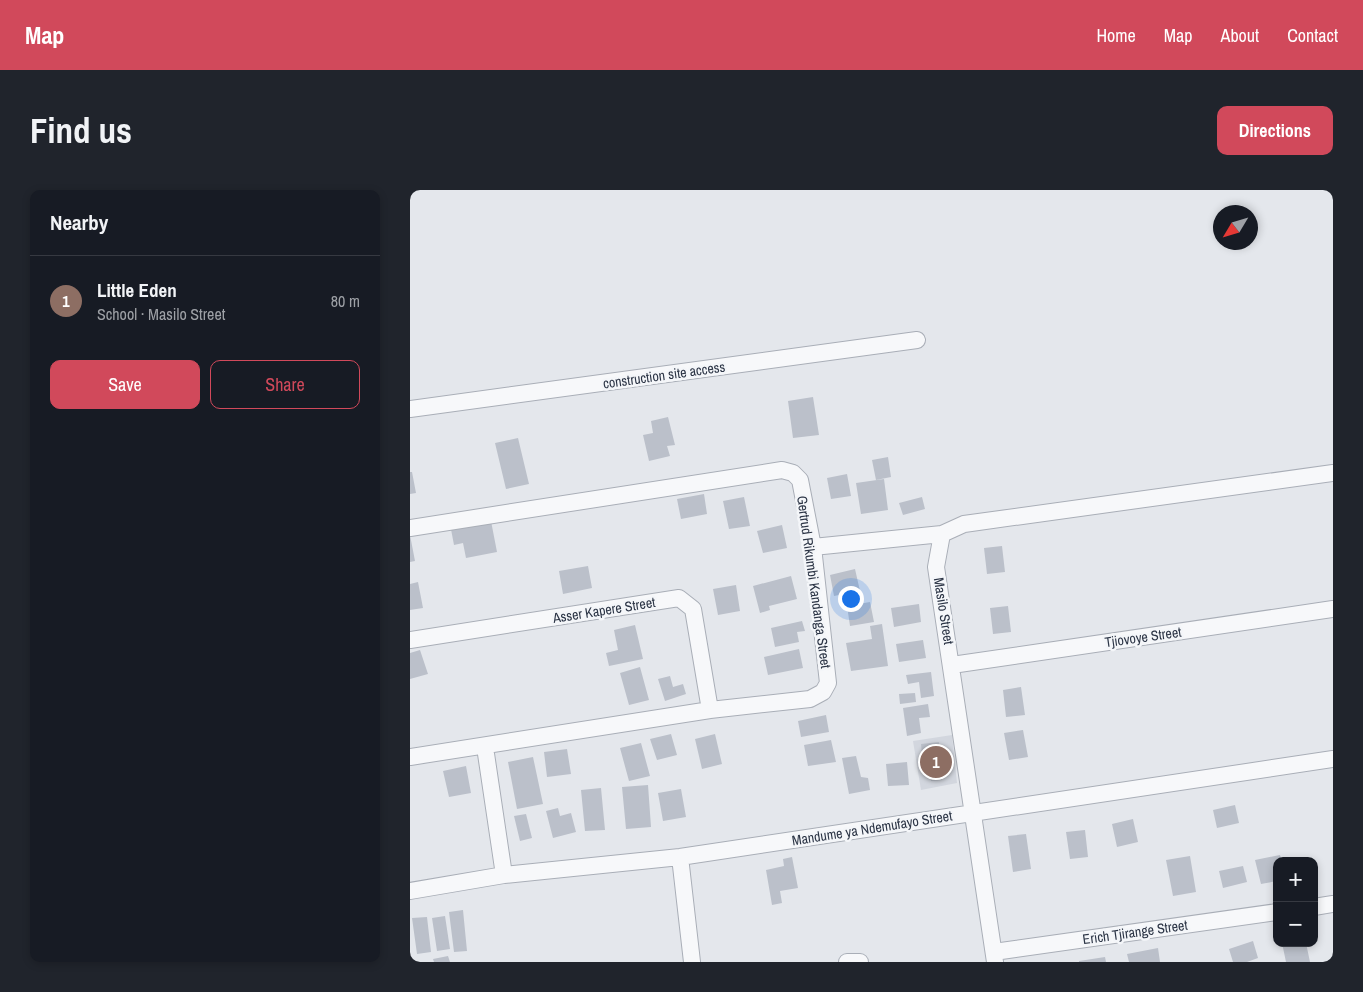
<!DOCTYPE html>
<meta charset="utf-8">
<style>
:root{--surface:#171b24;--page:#20242c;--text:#f1f3f6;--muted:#9ea1a6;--line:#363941;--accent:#d1495b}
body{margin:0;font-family:"Archivo Narrow",sans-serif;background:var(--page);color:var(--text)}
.controls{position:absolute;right:15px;bottom:15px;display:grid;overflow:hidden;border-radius:10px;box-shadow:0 2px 8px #0003}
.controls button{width:45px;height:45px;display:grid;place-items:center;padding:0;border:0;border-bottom:1px solid var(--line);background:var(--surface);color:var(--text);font:25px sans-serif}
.compass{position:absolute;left:803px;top:15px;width:45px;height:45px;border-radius:50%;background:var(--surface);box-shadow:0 2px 8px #0003;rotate:232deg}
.you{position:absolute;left:440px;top:408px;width:18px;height:18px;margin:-12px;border:4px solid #fff;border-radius:50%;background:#1a73e8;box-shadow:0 0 0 8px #1a73e833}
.badge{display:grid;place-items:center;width:32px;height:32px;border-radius:50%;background:var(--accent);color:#fff;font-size:16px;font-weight:700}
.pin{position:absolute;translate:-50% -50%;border:2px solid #fff;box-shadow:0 1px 5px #0006}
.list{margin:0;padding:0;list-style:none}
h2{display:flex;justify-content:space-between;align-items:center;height:65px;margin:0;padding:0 20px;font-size:21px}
h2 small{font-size:16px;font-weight:400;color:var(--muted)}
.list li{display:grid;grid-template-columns:32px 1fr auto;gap:15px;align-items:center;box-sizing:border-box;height:90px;padding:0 20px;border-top:1px solid var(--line)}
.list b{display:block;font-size:19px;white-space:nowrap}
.list p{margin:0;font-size:16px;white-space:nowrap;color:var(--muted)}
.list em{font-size:16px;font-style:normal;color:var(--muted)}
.actions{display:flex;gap:10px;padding:15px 20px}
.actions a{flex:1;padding:11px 0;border:1px solid var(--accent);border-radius:10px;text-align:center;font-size:18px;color:var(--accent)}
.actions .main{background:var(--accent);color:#fff}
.map{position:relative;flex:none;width:923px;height:772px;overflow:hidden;border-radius:10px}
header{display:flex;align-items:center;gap:30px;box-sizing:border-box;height:70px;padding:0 25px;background:var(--accent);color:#fff}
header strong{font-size:24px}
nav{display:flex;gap:28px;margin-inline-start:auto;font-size:18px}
.intro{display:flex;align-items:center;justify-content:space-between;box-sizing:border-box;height:120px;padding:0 30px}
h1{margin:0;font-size:35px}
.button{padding:12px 22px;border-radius:10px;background:var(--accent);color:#fff;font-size:18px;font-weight:700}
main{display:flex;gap:30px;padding:0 30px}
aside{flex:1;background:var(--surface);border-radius:10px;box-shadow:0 2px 8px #0003}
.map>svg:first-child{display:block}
.built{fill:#d2d6de}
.building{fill:#bbc0ca}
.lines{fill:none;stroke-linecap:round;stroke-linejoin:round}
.minor-casing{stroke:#a9aeb7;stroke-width:18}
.minor{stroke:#f7f8fa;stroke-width:16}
.labels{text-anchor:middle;stroke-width:5;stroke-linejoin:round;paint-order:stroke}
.street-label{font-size:14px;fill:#2b3445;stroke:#f4f6f9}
</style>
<header>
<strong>Map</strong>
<nav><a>Home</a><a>Map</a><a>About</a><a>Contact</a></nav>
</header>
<div class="intro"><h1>Find us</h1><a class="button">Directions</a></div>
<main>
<aside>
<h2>Nearby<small></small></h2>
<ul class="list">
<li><span class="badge" style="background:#8d6e63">1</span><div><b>Little Eden</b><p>School · Masilo Street</p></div><em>80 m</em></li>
</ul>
<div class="actions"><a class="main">Save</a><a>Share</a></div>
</aside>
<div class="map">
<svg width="923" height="772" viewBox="0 0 923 772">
<rect width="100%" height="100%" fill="#e4e7ec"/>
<!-- built -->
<path class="built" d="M542,545L547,593L511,600L503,551Z"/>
<!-- building -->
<path class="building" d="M403,207L409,245L383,248L378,211Z
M258,227L265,255L257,256L260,266L239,271L233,245L243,243L241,231Z
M108,248L119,294L96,299L85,253Z
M478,267L481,287L466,290L462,270Z
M0,282H2L6,303L0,304Z
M437,284L441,306L421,309L417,288Z
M474,289L478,320L451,324L446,293Z
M294,304L297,324L271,329L267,309Z
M334,307L340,336L319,339L313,311Z
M512,307L515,319L493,325L489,313Z
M81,331L87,362L56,368L53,353L44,355L40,334Z
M372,335L377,358L353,363L347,341Z
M0,345L5,371L0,372Z
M592,356L595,382L577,384L574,358Z
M178,376L182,398L153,404L149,381Z
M445,379L450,401L424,406L420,385Z
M381,386L387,409L359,416L360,420L350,423L343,396Z
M8,392L13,418L0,420V394Z
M326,395L330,421L308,425L303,399Z
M460,412L464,432L440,436L437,416Z
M509,414L511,432L484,437L481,418Z
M598,416L601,442L583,444L580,418Z
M392,431L395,441L387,442L389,452L365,457L361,438Z
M472,434L478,476L441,481L436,453L462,449L460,436Z
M225,435L233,469L199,476L196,463L208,460L204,440Z
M513,450L516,468L489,472L486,454Z
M389,459L393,478L358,485L354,467Z
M10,460L18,484L0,489V463Z
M230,477L239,510L219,515L210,483Z
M521,482L524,506L511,508L509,492L498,494L496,485Z
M260,486L263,497L273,494L276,504L255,511L248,489Z
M611,497L615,525L596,527L593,500Z
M505,503L506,512L490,514L489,504Z
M518,514L520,527L509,528L511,543L497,546L493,518Z
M416,525L419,542L391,547L388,531Z
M613,540L618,567L599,570L594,543Z
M261,544L267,565L247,570L240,549Z
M305,544L312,574L292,579L285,549Z
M421,550L426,572L398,576L394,555Z
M529,552L530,564L512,565L511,554Z
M231,553L240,586L219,591L210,558Z
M157,559L161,584L137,587L134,562Z
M446,566L451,587L458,588L460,600L439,604L432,568Z
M123,567L133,614L107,619L98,572Z
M530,569L532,590L521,591L519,570Z
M497,572L499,595L478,596L476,574Z
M56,576L61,603L39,607L33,581Z
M238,595L241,637L216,639L212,597Z
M191,598L195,640L175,641L171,600Z
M271,599L276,627L253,631L248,603Z
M825,615L829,633L807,638L803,620Z
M148,618L150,626L161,623L166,642L143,648L136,621Z
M116,624L122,648L110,651L104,626Z
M723,629L728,652L707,657L702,634Z
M675,640L678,667L660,669L656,642Z
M616,644L621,679L603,682L598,646Z
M870,665L872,671H867V691L851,694L845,670Z
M780,666L786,702L763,706L756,670Z
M382,667L388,698L370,701L372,713L362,715L356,680L374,676L373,669Z
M833,676L837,692L813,698L809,681Z
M53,720L57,761L44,762L39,722Z
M35,726L40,759L27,761L22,728Z
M17,727L21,762L7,764L2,728Z
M843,751L848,768L837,772H823L819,759Z
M872,753H896L900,772H876Z
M748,758L750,772H719L717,764Z
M38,766L40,772H24L23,769Z
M695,767L696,772H669V771Z"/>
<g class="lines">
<!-- minor casing -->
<g class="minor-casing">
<path id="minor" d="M0,219L507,150
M0,338L372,280L383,283L390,290L403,357L418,493L413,502L400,509L300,520L0,567
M403,357L532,344
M0,450L269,408L283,419L300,520
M542,475L923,419
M75,557L94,685
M270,667L282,772
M0,701L94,685L270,667L923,569
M904,717L923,714
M584,762L867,722
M437,772H450
M585,772L526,377L532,344L554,334L923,283"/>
</g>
<!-- minor -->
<use href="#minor" class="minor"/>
</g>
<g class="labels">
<!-- street labels -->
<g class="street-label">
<text transform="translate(254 185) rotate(-8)" y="5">construction site access</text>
<text transform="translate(404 392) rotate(82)" y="5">Gertrud Rikumbi Kandanga Street</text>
<text transform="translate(194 420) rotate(-9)" y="5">Asser Kapere Street</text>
<text transform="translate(534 421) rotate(81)" y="5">Masilo Street</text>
<text transform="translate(733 447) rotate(-8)" y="5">Tjiovoye Street</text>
<text transform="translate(462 638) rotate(-9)" y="5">Mandume ya Ndemufayo Street</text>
<text transform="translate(725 742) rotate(-8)" y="5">Erich Tjirange Street</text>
</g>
</g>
</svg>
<div class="controls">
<button>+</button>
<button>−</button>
</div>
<svg class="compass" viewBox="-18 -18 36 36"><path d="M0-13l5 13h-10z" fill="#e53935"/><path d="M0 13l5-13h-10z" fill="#9ea1a6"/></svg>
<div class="you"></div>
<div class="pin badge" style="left:526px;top:572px;background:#8d6e63">1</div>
</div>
</main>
